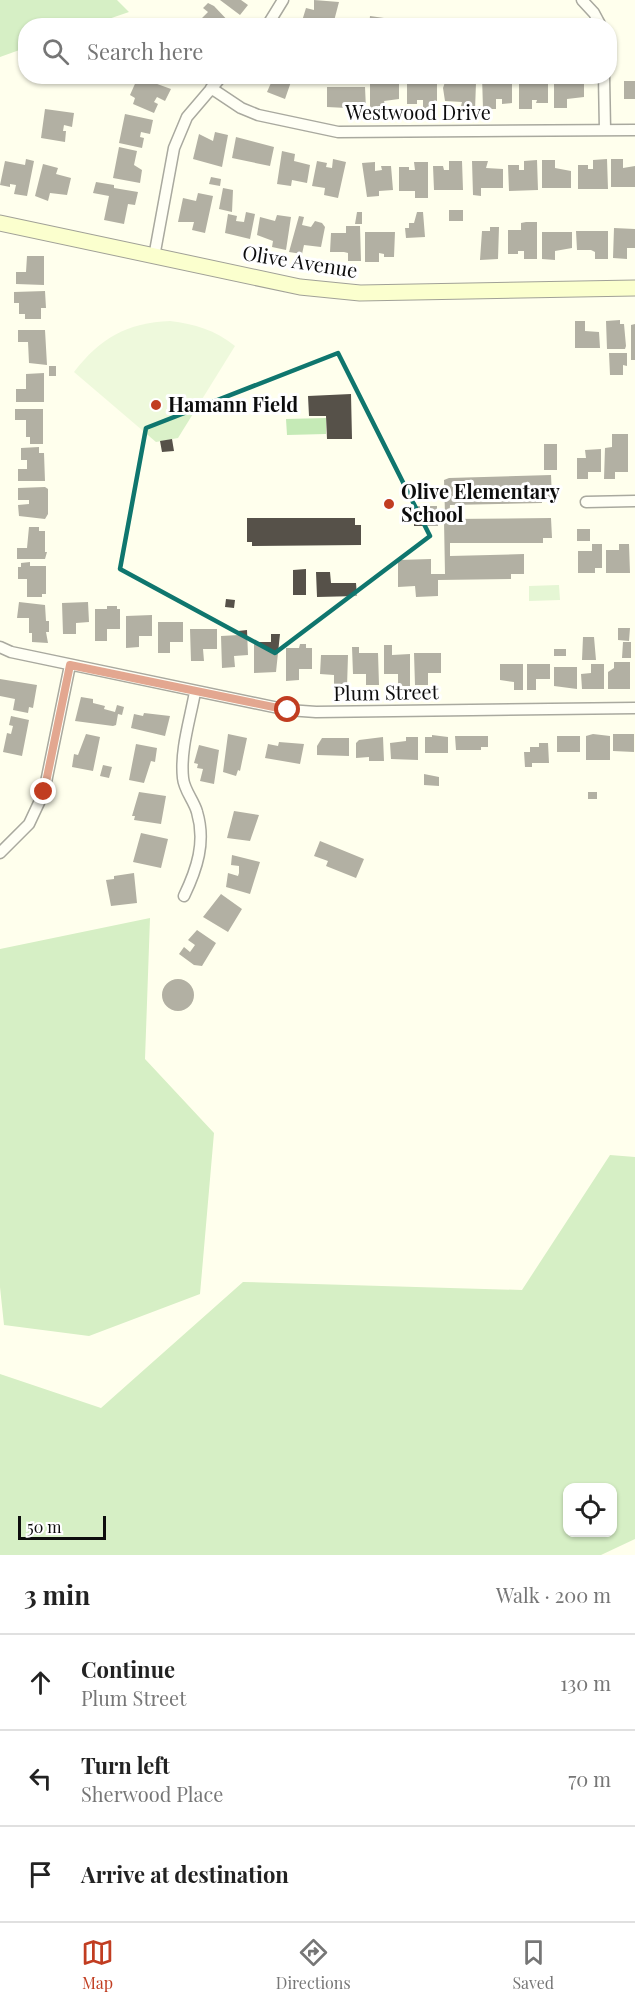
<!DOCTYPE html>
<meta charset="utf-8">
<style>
:root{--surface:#fff;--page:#f2f2f2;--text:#222;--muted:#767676;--line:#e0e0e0;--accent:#c13d21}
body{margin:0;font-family:"Playfair Display",serif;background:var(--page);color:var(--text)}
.controls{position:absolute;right:18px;bottom:18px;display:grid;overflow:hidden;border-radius:12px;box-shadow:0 2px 4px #0004}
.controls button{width:54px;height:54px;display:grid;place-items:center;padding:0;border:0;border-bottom:2px solid var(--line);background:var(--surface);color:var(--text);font:30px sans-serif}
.scale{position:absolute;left:18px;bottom:15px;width:88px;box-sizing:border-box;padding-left:6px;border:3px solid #0d0d0d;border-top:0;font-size:16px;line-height:21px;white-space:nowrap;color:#0d0d0d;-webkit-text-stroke:4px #fff;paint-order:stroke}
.stop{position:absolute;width:18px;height:18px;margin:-14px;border:4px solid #c13d21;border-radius:50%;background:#fff}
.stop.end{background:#c13d21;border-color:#fff;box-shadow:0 2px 6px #0008}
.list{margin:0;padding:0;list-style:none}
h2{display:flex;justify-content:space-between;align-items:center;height:78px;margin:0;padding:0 24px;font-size:26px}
h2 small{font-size:20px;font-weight:400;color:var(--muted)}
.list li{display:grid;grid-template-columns:39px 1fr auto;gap:18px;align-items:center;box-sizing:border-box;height:96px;padding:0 24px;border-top:2px solid var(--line)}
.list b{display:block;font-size:22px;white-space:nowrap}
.list p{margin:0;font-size:20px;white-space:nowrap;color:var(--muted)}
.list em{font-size:20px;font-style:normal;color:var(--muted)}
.icon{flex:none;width:33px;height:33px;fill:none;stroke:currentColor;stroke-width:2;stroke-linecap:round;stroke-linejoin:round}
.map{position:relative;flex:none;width:635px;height:1555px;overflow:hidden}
.search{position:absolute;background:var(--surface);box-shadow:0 2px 4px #0004;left:18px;right:18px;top:18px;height:66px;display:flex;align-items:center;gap:15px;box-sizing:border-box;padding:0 21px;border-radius:24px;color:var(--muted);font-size:22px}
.sheet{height:366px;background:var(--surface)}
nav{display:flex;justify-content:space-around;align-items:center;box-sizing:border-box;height:84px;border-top:2px solid var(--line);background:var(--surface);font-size:16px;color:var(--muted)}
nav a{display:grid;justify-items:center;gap:3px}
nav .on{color:var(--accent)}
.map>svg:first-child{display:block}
.green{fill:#c5eab6}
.forest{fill:#a5db94;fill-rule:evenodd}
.pitch{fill:#daf1c8}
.building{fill:#565149}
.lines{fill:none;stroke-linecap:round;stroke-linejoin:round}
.street-casing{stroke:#404040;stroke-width:13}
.secondary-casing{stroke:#2f2f2f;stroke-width:17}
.street{stroke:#fff;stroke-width:10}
.secondary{stroke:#f5ffa8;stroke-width:15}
.route{stroke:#c13d21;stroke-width:8}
.marked{fill:none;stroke:#0f766e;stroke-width:4.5;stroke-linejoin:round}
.poi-dot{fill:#c13d21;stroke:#fff;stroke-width:2}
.labels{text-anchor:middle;stroke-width:6;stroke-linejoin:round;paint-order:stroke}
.street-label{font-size:20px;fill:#0d0d0d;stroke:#fff}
.poi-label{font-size:20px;font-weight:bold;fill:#0d0d0d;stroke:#fff;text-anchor:start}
</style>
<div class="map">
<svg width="635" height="1555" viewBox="0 0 635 1555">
<rect width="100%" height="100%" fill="#ffffed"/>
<!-- green -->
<path class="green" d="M326,418V434L287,435L286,419Z
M559,585L560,600L529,601V586Z"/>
<!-- forest -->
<path class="forest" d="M0,0H117L129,12L91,25L26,26L25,48L0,57Z
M150,918L145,1059L214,1133L200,1294L89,1336L4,1325L0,1287V949Z
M610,1155L635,1157V1539L601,1555H0V1374L101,1408L243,1282L522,1290ZM568,1488H612V1532H568Z"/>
<!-- pitch -->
<path class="pitch" d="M170,321C195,324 215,330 235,346L178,438L156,442L74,372C100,338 127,323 170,321Z"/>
<!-- building -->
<path class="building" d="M220,0H241L248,5L240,15Z
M314,0L339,2L334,21L339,22L338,26H316L302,21L306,8L314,10Z
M208,3L214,6L233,26H194L208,12L203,8Z
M370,16L384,18L383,26H369Z
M393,19L405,20V26H393Z
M550,19H563L564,26H550Z
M523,20H537V26H523Z
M446,21H459L458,26H446Z
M472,21H486L487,26H472Z
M274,76H293L285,99L267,92Z
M454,76H463V82L476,83L475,110H460L462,102L445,101L443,88L445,82L454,83Z
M482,76L512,78V103L502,104V99H496V109H483Z
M574,76H584V97L567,99V108H554V80H574Z
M138,77L171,89L165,101L157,97L154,102L158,104L154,113L133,104L135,98L130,95Z
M407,79H437V110L423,109V100H417V104H407Z
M548,79V103H536L537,100H532V109H519V80Z
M624,81H635V99H624Z
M370,83H399V99L384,101L387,110H370Z
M327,87H365L366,109L327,107Z
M45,109L74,113L72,127L64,125L63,131H66L65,142L41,138Z
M125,114L153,120L150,134L141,132L140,137L144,138L142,148L119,143Z
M215,132L228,135L222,167L193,159L199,134L213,141Z
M236,137L274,147L270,166L232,158Z
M119,147L137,151L134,165L142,170L140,183L113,178Z
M282,151L295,154L294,161L310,165L307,183L292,180L291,186L277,184Z
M26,159L34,161L27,196L14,194L16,185L10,184V187L0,185L5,161L25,165Z
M333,159L346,162L338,198L324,195L325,188L312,186L317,161L327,163L326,167L332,168Z
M607,159L608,189H578V165H588V169H593V160Z
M611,159H623V168L635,166V187H611Z
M537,160L538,190L509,191L508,165H519V170H524V161Z
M542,160H555V168L571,171V188H542Z
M449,161H462L463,190H434L433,166H443L444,170H449Z
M472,161H488L486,168L503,169V188H481V196L473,195Z
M375,162V171L382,170L381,166H391L393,190L379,191V196L367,197L362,163Z
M414,162H428V198H415V191H399V167H409V170H415Z
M43,164L58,168L56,174L71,178L67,195L50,193L48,201L35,196Z
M211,177L221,179L220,186L209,184Z
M96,182L114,185V188L138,192L135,205L128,204L124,224L104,220L109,196L93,193Z
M223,188L233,190L232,212L219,209Z
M198,193L213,196L205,233L192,230L194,222H178L183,198L196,201Z
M449,210H463V221H449Z
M246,212L255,214L250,239L225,233L228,214L237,216L236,221L244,222Z
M357,212H362V224H355Z
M417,212H423L425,237L406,238L405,228H409V223H414Z
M277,215L291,217L286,250L272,247L273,241L257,235L260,217L275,221Z
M299,216L304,217L302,225L311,227L315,221L322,223L325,227L321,247L304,245L302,254L289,252Z
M526,222H537V259H524V251H518V254H508V230H521V223Z
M346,226H360L361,261H348V253L344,252H330L331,233H346Z
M490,227H499L498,259L480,260L482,231H490Z
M614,228L635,229V248H627V259L613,258Z
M576,231H608V259H595V252L591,250H577Z
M365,232H395L394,257H384V254L379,253V262H365Z
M542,232H572V248L555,251V260L542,259Z
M27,256H44V285L16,284V272H26Z
M45,291L46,308H41V319H25V314H19V303H14V292Z
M620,320V324H624L626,346L625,349H607L606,321Z
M575,321H585V331L599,332L600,348H575Z
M635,324V360H631V325Z
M18,330H45L47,365L29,363L28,342H18Z
M609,353H627V366L623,365V375H610Z
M49,366H56V376H49Z
M44,373V402H16V389H26V374Z
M351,394L352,439H327L326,416H309L308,396Z
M15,409H43V444H30V437H26V420H15Z
M612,434H628V472H615V479H604L605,448L612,447Z
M172,439L174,451L162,452L160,441Z
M544,444H557V470H544Z
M39,447V453H44L45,481H18V469H27V460H21V448Z
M601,449V472H588V479H577V458H586L585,450Z
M551,475L552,498L542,499V503L450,505L449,519L551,518L552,538H543V543H450V556L524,554V574H511V579L438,580V596L416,597L415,586L398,587V560L431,559V574H445L444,521H438V526H414V506H437V514H445L444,480L449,478Z
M45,487L48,489V514L45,519L19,516L18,505L29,504V500H18V488Z
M247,518H355V525H361V545L252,546V542H247Z
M29,527H39V531H45V552H47L45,559H17V548H27Z
M577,529H590V541H577Z
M592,544H602V568H595V573H578V551H592Z
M619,544H629L630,573H606V550H619Z
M30,562V566H46V594H42V597H27V579H18V567H21V563Z
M306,569V595H293V570Z
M316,572H330L331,583H356L357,596L317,597Z
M226,599L235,600L234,608L225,607Z
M19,602L45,605L46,621H49V632H46L48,643L32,642V633H29V618H17Z
M88,602L89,622L76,623V634H63L62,603Z
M107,606H117V609H120V629H107V641H95V609H107Z
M152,615V636H139V647L126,648V616Z
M158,622H183V642H170V653H158Z
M618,628H630L629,641L618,640Z
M190,629H217V649H203L204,661H191Z
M247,630L248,655L234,656L235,667L222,668L221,636L239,635L238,631Z
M271,634H280L276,672L254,673V642H271Z
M583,637H594L596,660H582Z
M623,642H631V658H622Z
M300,644H306V648H312V669H299V680L286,681V648H299Z
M384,645H392V655L410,654V686H398V674H384Z
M352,647H359V653H378L379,685H366V674H353Z
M554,649H566V656H554Z
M414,653H441V673H428V685H415Z
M321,655H348L347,687L334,686V675L320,674Z
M614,662H630V689H608V672L614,668Z
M500,664H523V690H514V682L500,680Z
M527,664H550V679H536V690H527Z
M591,664H604V689H582L581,674L591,673Z
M554,667H577V689L554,686Z
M0,679L37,685L33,708L29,707L28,713L13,710L15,699L0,696Z
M81,697L93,699V703L105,706L104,709L115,712L117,705L124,707L122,715L118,714L116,725L113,726L75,721Z
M144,713L170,716L165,736L131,728L134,714L143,716Z
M11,716L29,720L22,756L3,752L7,733L11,734L13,726L9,725Z
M86,734L100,737L93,771L72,767L74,754L78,755Z
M228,734L247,738L240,771L238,770L236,776L223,772Z
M593,734L610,736V760H586V736Z
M613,734H634V752L613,751Z
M432,735L448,737V753H425V737H432Z
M455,736H488V747H481V750H456Z
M557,736H580V752H557Z
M383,737L384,761H369V757L356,758V743L359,740Z
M406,737H418V760L391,759L390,743L406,741Z
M322,738H349V756L317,755V746Z
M279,742L304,744L300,764L265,758L268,744L278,746Z
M539,743H548L549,763H532V767H525L524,752H530V747H539Z
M136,744L157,748L155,762L151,761L144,783L129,780Z
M199,745L219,750L214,784L200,781L203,769L197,768L198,764L194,763Z
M103,765L112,767L109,778L100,776Z
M424,774L439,777V786L424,785Z
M139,792L166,796L161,824L134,820L135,816H132Z
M588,792H597V799H588Z
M234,811L259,815L250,841L227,838Z
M141,833L168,839L161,868L133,862Z
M320,841L364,859L356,878L326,866L328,861L314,856Z
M232,855L260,862L250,894L226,887L228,873L238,876L239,873V866L231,865Z
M134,873L137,903L111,906L106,880L114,879V876Z
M221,894L242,909L228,932L203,917Z
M197,930L216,943L202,966L194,965L179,954L184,947L190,952L195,945L188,940Z
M162 995a16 16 0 1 1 32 0a16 16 0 1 1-32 0Z"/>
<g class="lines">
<!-- street casing -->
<g class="street-casing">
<path id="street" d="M582,0L594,13L601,26
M267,26L283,0
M604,76L605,130
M211,88L241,108L258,115L338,132L635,130
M154,257L174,148L187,117L222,76
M586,502L635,501
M0,647L11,652L288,710L316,712L635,708
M0,853L29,824L44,792L70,665
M184,896C197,869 206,842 197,812C194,801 184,790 183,778C180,750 190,720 195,692"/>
</g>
<!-- secondary casing -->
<g class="secondary-casing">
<path id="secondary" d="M0,223L300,287L360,293L635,288"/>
</g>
<!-- street -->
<use href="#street" class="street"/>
<!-- secondary -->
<use href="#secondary" class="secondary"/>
</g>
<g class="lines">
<!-- route -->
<path class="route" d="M44,792L70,665L288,710"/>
</g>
<!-- marked area -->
<path d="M0 0H635V1555H0ZM338,353L430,536L275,653L120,569L146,428Z" fill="#ffffed" fill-opacity=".55" fill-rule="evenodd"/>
<path class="marked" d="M338,353L430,536L275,653L120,569L146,428Z"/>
<!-- markers -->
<g class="poi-dot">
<circle cx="156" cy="405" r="6"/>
<circle cx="389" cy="504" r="6"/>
</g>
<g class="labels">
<!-- street labels -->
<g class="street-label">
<text x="418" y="120">Westwood Drive</text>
<text transform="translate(300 262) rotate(9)" y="7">Olive Avenue</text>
<text transform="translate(386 693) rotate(-1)" y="7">Plum Street</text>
</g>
<!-- poi labels -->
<g class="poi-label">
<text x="168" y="412">Hamann Field</text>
<text x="401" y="499">Olive Elementary<tspan x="401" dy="23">School</tspan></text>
</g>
</g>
</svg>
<div class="controls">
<button><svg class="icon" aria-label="locate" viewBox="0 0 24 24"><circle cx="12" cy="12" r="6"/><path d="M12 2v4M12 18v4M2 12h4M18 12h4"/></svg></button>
</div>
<div class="scale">50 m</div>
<div class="stop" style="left:288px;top:710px"></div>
<div class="stop end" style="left:44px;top:792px"></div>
<div class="search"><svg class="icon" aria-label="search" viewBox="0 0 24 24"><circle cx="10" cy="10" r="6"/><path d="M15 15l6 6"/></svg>Search here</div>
</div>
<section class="sheet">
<h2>3 min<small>Walk · 200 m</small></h2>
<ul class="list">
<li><svg class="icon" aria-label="ahead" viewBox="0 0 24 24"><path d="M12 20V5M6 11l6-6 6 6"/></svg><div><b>Continue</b><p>Plum Street</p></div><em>130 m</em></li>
<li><svg class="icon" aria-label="left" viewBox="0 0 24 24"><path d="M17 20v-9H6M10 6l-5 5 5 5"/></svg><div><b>Turn left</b><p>Sherwood Place</p></div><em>70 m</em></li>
<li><svg class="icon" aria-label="arrive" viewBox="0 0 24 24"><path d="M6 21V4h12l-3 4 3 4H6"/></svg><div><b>Arrive at destination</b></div></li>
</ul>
</section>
<nav>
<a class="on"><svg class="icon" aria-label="map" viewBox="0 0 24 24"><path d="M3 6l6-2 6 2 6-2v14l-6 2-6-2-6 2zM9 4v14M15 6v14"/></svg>Map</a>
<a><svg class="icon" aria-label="directions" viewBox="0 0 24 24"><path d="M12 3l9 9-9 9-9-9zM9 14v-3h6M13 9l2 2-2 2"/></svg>Directions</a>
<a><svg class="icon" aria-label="saved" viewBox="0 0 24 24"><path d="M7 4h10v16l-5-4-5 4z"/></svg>Saved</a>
</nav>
